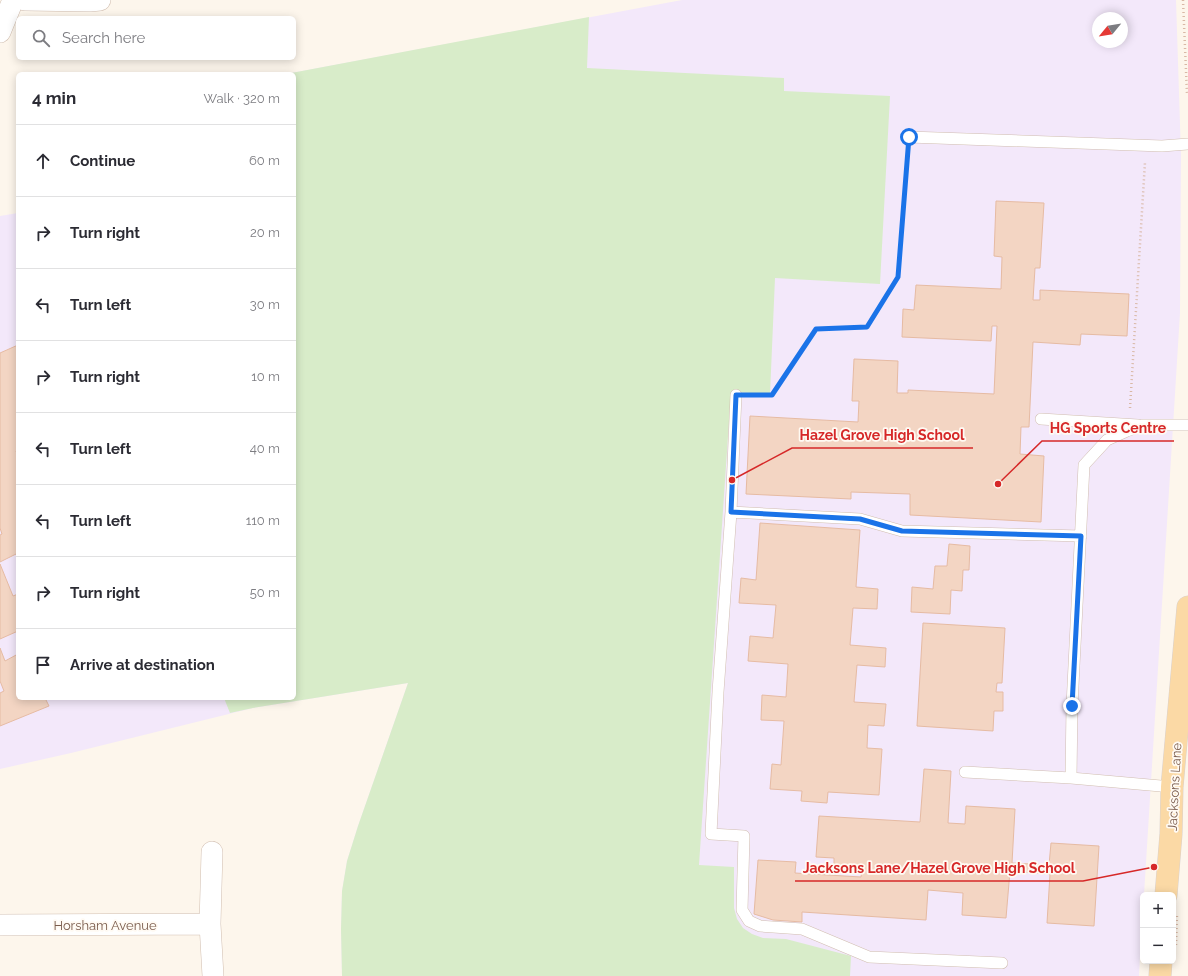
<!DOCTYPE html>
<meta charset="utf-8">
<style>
:root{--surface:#fff;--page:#f7f7f7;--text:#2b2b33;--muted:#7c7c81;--line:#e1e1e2}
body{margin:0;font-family:Raleway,sans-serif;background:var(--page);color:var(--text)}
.controls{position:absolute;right:12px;bottom:12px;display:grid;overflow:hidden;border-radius:6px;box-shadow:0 2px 10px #0003}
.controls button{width:36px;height:36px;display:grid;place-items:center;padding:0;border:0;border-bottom:1px solid var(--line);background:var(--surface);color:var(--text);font:20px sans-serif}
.compass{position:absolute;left:1092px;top:12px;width:36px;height:36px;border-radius:50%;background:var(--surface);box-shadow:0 2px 10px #0003;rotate:240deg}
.stop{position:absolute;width:12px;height:12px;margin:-9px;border:3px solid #1a73e8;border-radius:50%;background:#fff}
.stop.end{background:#1a73e8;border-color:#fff;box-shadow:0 1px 4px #0008}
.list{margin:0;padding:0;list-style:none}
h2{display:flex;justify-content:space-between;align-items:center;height:52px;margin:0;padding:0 16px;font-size:17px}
h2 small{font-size:13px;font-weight:400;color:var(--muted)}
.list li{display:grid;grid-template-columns:26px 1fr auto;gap:12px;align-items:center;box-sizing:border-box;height:72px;padding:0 16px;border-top:1px solid var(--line)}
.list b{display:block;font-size:15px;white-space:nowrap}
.list em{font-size:13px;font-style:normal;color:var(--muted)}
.icon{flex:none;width:22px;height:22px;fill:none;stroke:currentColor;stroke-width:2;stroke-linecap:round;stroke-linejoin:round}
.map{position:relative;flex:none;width:1188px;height:976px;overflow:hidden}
.search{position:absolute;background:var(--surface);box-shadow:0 2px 10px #0003;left:16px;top:16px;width:280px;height:44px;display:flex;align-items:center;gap:10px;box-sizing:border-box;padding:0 14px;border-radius:6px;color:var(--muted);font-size:15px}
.panel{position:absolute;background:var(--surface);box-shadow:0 2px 10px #0003;left:16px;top:72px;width:280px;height:628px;border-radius:6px}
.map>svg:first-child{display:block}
.education{fill:#f3e8fa;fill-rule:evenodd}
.green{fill:#d8ecc9}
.building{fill:#f3d5c3;stroke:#e6bba3}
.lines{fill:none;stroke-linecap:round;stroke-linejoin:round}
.service-casing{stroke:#d1beb0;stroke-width:12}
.minor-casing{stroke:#d1beb0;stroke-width:22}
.primary-casing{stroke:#dad1cd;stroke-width:23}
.path{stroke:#d9b8a5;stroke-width:2.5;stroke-dasharray:1 3;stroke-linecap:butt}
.service{stroke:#fff;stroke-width:11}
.minor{stroke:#fff;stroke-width:21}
.primary{stroke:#fbd9a5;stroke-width:22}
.route{stroke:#1a73e8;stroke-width:5}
.labels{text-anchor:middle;stroke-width:3.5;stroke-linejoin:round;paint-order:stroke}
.street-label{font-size:13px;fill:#7a5c4d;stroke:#fffaf3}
.leader{fill:none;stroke:#d62828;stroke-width:1.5}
.callout-dot{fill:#d62828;stroke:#fffaf3;stroke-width:1.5}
.callout-label{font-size:14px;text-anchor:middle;font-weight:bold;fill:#d62828;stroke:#fffaf3;stroke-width:3.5;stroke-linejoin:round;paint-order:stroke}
</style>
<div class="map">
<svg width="1188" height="976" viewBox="0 0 1188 976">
<rect width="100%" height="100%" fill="#fdf6ec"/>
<!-- education -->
<path class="education" d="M682,0H1176L1181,155L1180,313L1144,895H1143L1139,976H342L341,929L342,891L347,861L358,826L408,683L253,708L71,753L0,769V216L18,213V698H294V74H286ZM1098,18H1122V42H1098Z"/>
<!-- green -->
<path class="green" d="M589,17L587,68L784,78V91L890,96L880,284L775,278L770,394L731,392L699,865L734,867V908L737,919L743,928L752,934L763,938L786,939L851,956L850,976H342L341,929L342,891L347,861L358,826L408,683L253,708L230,713L224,698H294V74H286Z"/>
<!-- building -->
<path class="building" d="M996,201L1044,203L1040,268H1035L1033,300H1040V290L1129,294L1127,336L1081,334L1080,345L1033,342L1029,427H1021L1020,454L1044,456L1041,522L910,515V494L851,492V499L746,494L750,416L858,422L859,401H852L854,359L898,361L897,393H908V390L994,394L997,326H992L991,341L902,337L903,309L914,310L916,285L1001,289L1002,257L994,256Z
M18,345V450L16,451L18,457V559L16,554L0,562V535L2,534L0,528V353Z
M760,523L860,530L856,587L878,589L877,609L853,608L850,645L886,648L885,667L857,665L854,702L886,704L884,726L868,725L867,748L882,749L879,795L828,792L827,803L801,801L802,791L770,789L772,764L781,765L784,721L761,720L762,695L786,697L788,664L748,661L750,636L773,638L776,605L739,603L741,578L756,580Z
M949,544L970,546L969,570H963L962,591L951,590L950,614L911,612L912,587L933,589L935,566H947Z
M0,564L13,596L18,594V631L0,639Z
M923,623L1005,628L1002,683H997L996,692H1003V711H994L993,731L917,726Z
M0,648L5,661L18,654V698H45L49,706L0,726V693L4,691L0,681Z
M924,769L951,771L948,823L965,824L966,806L1015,809L1012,863L1049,865L1051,843L1099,846L1094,926L1047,923L1050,874L1010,871L1006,918L962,915L963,893L928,890L926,920L802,912V922L773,920L754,914L758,860L796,862L795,873L861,877L862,869L834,867V858L816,857L819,816L920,822Z"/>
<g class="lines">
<!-- service casing -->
<g class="service-casing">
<path id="service" d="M909,137L1162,146L1188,144
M736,395L731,512L718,692L711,834L744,836L742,910L749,921L760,926L802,929L869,957L1002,963
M1041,419L1138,425
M731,512L860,519L902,531L1081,536
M965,772L1071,778
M1172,787L1071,778L1072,706L1084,465L1107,440L1127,431L1143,425H1188"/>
</g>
<!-- minor casing -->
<g class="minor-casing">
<path id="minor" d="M25,0L90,1L100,0
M0,32L13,0
M212,852L210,924L213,976
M0,925L210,924"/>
</g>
<!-- primary casing -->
<g class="primary-casing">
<path id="primary" d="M1166,895L1171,834L1172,787L1188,607
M1160,976L1161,961"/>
</g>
<!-- path -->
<path class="path" d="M1183,0L1187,94H1188
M752,395H772L816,329L867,327L898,277L908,153
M1130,408L1145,162
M1176,945L1177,914"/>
<!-- service -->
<use href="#service" class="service"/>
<!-- minor -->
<use href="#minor" class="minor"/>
<!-- primary -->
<use href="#primary" class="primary"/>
</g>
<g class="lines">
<!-- route -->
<path class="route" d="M909,137L898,277L867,327L816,329L772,395H736L731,512L860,519L902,531L1081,536L1072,706"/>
</g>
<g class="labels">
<!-- street labels -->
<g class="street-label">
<text transform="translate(1174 787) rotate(-87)" y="5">Jacksons Lane</text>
<text x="105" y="930">Horsham Avenue</text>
</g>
</g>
<!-- callouts -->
<path class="leader" d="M998 484L1042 441H1174M732 480L792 448H973M1154 867L1083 881H795"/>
<g class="callout-dot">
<circle cx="998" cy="484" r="4"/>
<circle cx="732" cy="480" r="4"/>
<circle cx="1154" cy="867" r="4"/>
</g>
<g class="callout-label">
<text x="1108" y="433">HG Sports Centre</text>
<text x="882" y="440">Hazel Grove High School</text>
<text x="939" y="873">Jacksons Lane/Hazel Grove High School</text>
</g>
</svg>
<div class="controls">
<button>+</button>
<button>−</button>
</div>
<svg class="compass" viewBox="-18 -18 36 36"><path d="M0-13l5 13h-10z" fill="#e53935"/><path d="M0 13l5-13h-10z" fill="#7c7c81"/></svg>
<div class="stop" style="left:909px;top:137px"></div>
<div class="stop end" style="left:1072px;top:706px"></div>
<div class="search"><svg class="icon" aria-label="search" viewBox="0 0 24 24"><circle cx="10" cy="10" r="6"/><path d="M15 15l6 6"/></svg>Search here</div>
<section class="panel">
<h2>4 min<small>Walk · 320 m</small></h2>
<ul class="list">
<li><svg class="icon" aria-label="ahead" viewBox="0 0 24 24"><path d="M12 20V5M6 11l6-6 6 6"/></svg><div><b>Continue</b></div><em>60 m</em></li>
<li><svg class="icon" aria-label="right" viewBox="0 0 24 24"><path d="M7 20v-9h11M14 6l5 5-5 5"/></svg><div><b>Turn right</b></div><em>20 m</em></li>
<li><svg class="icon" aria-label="left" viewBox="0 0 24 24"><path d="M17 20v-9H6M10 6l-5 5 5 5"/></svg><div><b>Turn left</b></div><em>30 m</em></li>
<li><svg class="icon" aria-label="right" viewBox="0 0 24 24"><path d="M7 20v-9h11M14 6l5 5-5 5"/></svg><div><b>Turn right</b></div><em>10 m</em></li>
<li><svg class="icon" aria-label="left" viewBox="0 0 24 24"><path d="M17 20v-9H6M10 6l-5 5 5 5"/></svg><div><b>Turn left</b></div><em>40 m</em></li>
<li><svg class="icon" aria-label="left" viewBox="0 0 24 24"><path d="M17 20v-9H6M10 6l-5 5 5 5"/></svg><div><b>Turn left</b></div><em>110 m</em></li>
<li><svg class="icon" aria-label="right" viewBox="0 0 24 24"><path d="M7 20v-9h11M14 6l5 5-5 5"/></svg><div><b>Turn right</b></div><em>50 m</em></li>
<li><svg class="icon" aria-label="arrive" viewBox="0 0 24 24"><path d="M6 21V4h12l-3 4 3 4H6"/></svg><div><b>Arrive at destination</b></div></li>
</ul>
</section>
</div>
